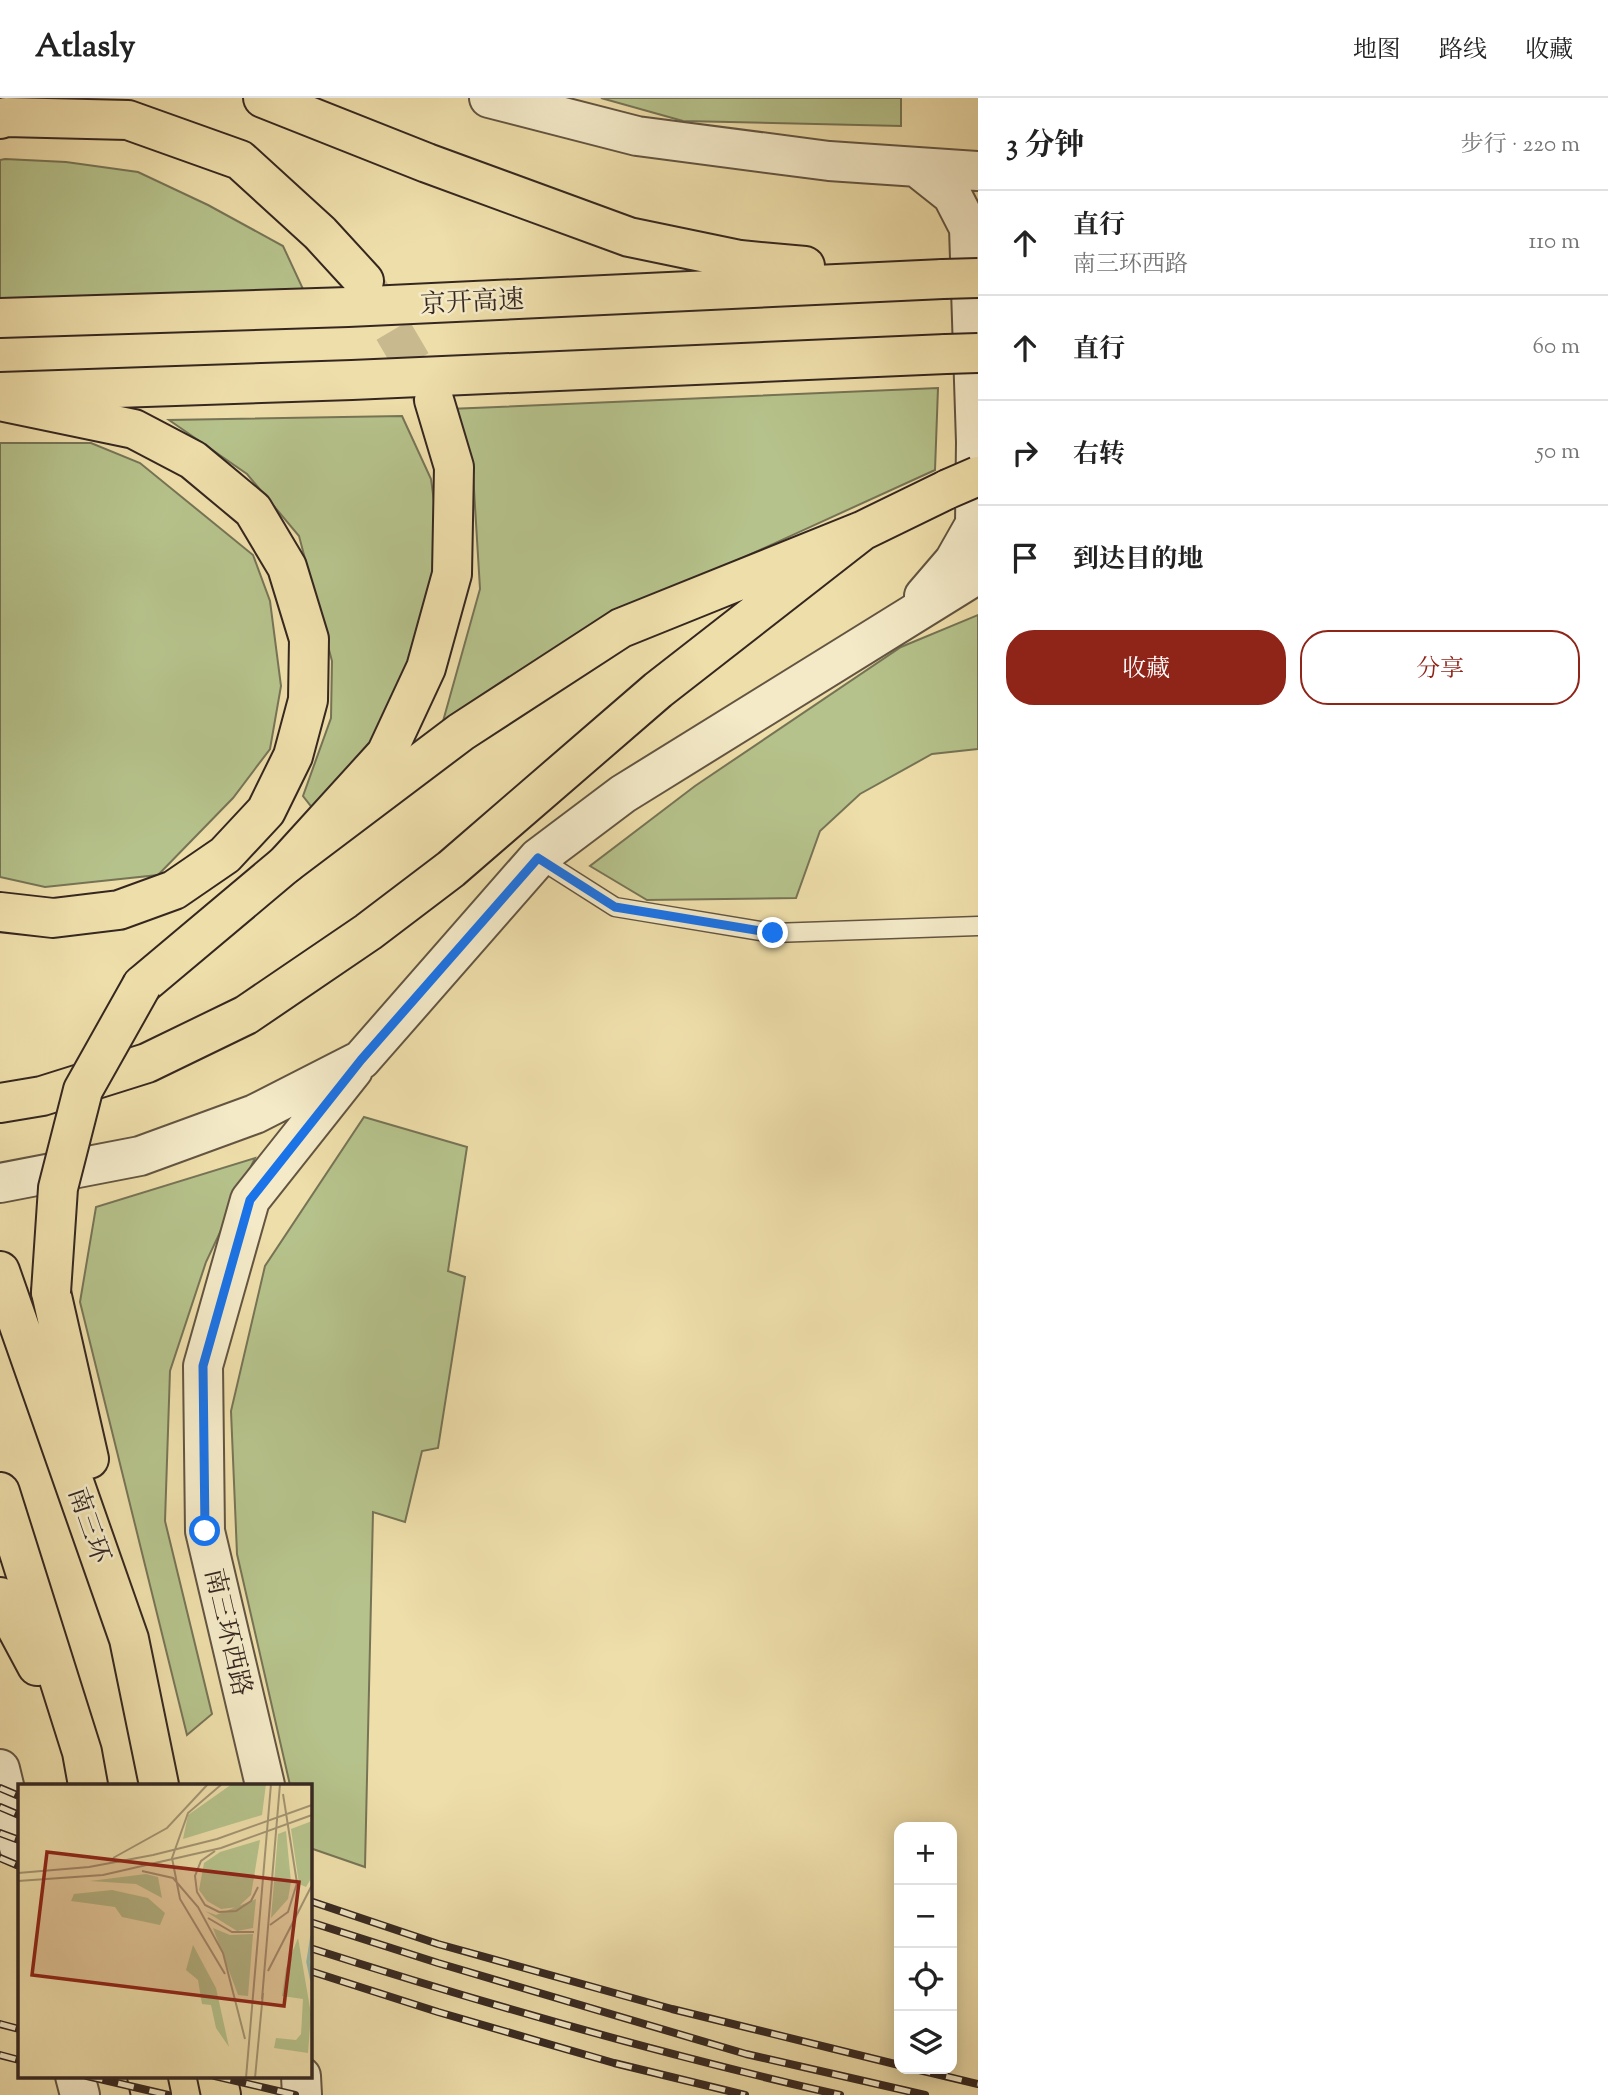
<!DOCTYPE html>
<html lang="zh">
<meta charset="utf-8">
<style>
:root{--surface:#fff;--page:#f2f2f2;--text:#222;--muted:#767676;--line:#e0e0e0;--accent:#8f2418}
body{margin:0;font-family:"Sorts Mill Goudy","Noto Serif SC",serif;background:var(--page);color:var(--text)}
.controls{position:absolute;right:21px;bottom:21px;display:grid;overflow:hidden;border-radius:14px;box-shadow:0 4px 18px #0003}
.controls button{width:63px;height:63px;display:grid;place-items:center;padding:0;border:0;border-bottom:2px solid var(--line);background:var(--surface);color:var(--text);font:35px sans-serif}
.stop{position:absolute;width:21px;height:21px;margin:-16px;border:5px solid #1a73e8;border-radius:50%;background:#fff}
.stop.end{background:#1a73e8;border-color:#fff;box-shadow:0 2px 7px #0008}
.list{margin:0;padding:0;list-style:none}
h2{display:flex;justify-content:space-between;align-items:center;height:91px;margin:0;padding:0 28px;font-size:30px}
h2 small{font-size:23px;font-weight:400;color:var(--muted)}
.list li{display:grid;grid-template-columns:46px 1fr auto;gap:21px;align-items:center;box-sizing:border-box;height:105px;padding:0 28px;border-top:2px solid var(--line)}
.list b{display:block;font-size:26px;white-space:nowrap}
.list p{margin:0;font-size:23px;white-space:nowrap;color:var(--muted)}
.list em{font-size:23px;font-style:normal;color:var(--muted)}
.actions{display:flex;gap:14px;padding:21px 28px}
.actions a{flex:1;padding:16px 0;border:2px solid var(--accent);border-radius:28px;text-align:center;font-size:24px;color:var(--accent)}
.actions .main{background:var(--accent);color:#fff}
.icon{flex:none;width:38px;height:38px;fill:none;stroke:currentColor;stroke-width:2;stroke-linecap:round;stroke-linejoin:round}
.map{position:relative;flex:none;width:978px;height:1997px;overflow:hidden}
header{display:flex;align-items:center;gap:42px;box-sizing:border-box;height:98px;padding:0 35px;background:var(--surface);border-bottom:2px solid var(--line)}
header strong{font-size:33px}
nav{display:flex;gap:38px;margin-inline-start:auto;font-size:24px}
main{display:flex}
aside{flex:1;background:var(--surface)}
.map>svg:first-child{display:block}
.green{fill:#b6c28b;stroke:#767456;stroke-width:2}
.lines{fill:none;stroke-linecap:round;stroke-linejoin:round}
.trunk-tunnel{stroke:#c9b98e;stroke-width:38;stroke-dasharray:38 19;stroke-linecap:butt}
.service-casing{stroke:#635542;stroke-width:21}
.tertiary-casing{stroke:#635542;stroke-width:42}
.trunk-casing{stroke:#352720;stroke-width:42}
.motorway-casing{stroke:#352720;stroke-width:42}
.service{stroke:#f4eac8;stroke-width:18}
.tertiary{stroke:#f4eac8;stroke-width:38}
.trunk{stroke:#eedeaa;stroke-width:38}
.motorway{stroke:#eedeaa;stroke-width:38}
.rail-casing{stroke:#352720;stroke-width:8}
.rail{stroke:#f4eac8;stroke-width:5;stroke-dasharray:16;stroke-linecap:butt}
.trunk-bridge-casing{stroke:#352720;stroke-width:42;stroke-linecap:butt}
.motorway-bridge-casing{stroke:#352720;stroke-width:42;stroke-linecap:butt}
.trunk-bridge{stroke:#eedeaa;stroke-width:38}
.motorway-bridge{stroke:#eedeaa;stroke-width:38}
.route{stroke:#1a73e8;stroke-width:9}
.labels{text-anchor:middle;stroke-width:5;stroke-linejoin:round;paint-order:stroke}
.street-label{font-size:26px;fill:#352720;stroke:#f4eac8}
.inset-river{fill:none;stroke:#99bcab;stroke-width:3.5}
.inset-road{fill:none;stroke:#a49573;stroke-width:2}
.view{fill:#8f2418;fill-opacity:0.15;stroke:#8f2418;stroke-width:3.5}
.inset-edge{fill:none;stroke:#352720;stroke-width:3.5}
</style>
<header>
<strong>Atlasly</strong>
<nav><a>地图</a><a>路线</a><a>收藏</a></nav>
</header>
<main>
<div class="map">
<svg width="978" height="1997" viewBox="0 0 978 1997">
<rect width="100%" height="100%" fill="#eedeaa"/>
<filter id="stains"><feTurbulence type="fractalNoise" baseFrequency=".00286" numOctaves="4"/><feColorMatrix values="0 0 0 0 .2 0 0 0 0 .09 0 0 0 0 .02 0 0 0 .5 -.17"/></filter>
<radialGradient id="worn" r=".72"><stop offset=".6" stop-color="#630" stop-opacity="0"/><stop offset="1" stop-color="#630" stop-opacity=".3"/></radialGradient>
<!-- green -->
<path class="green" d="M601,0H901V28L683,23Z
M5,61L66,64L138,74L208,107L283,148L303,191L0,202V62Z
M938,290L935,372L659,498L440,634L480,491L473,375L449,311Z
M402,318L431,381L439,441L431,526L402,599L345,686L314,712L303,698L331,620L332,563L299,438L247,376L169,322Z
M0,345H91L140,365L253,457L270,503L281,588L270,651L233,700L158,777L45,789L0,779Z
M978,517V651L932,656L860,696L820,733L796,800L647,802L590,768L695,688L901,549Z
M364,1019L467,1049L448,1173L465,1179L438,1350L422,1353L405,1424L373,1414L365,1769L310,1750V1687H290L237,1456L231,1313L265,1168Z
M255,1060L206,1164L170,1273L165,1423L212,1616L187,1637L80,1204L96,1109Z"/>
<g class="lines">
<!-- trunk-tunnel -->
<path class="trunk-tunnel" d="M364,183L434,302"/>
<!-- service casing -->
<g class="service-casing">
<path id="service" d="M538,760L615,809L773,835L978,828"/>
</g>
<!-- tertiary casing -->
<g class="tertiary-casing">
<path id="tertiary" d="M489,0L637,38L829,63L978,73
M918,70L952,97L969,130L976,344L975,426L954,463L924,498
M0,1085L140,1058L255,1016L361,962L538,760L623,696L978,476
M0,1671L19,1749
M265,1687L205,1433L203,1268L250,1102L353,972
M75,1978L80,1997
M301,1978L302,1997"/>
</g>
<!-- trunk casing -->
<g class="trunk-casing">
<path id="trunk" d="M0,21L6,19L128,22L240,62L320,135L364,183
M0,303L134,331L193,362L253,412L287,469L309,541L308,602L293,658L266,713L225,757L174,792L119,812L53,820L0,814
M142,887L286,766L386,656L426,570L452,476L454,369L434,302
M0,1173L129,1541L159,1687
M51,1194L89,1361
M0,1394L82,1654L88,1687
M0,1499L37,1568
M147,1978L151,1997
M217,1978L221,1997"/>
</g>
<!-- motorway casing -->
<g class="motorway-casing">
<path id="motorway" d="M263,0L427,65L629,139L740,162L805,168
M0,220L348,209L943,181
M0,294L352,282L946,256
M286,766L461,634L621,530L862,433L948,391
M0,1005L42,998L147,965L246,917L368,834L451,771L658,592L862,433"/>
</g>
<!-- service -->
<use href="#service" class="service"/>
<!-- tertiary -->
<use href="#tertiary" class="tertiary"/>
<!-- trunk -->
<use href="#trunk" class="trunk"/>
<!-- motorway -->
<use href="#motorway" class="motorway"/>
<!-- rail casing -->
<g class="rail-casing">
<path id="rail" d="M0,1690L19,1698
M0,1709L19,1717
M0,1735L19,1742
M0,1760L19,1768
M310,1803L438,1846L672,1911L899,1967
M310,1824L438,1865L746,1956L925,1997
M310,1850C485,1906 661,1956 840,1997
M310,1873L438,1914L614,1965L745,1997
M0,1926L19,1931
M0,1957L19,1962
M915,1971L978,1986
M87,1978L168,1997
M215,1978L295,1997"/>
</g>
<!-- rail -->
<use href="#rail" class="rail"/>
<!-- trunk-bridge casing -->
<g class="trunk-bridge-casing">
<path id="trunk-bridge" d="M51,1194L58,1090L83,992L142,887"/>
</g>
<!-- motorway-bridge casing -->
<g class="motorway-bridge-casing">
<path id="motorway-bridge" d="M943,181L978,180
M946,256L978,255
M948,391L978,378"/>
</g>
<!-- trunk-bridge -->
<use href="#trunk-bridge" class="trunk-bridge"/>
<!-- motorway-bridge -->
<use href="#motorway-bridge" class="motorway-bridge"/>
</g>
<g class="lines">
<!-- route -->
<path class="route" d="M205,1433L203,1268L250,1102L361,962L538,760L615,809L773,835"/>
</g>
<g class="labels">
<!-- street labels -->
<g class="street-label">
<text transform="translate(472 203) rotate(-3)" y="9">京开高速</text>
<text transform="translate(90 1427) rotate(71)" y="9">南三环</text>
<text transform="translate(229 1534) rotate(77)" y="9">南三环西路</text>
</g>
</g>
<!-- overview -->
<g transform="translate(18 1686)">
<rect width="294" height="294" fill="#eedeaa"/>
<path d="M214,0H248L244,31L165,55L170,31ZM294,37V93L288,103L281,100L273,45ZM268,47L273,98L270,115L253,134L260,50ZM242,56L233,111L220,123L203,125L189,117L181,106L186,79L202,68ZM128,90L140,93L144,114L118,100L72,97ZM94,106L130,114L147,129L142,141L104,133L97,123L53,117L56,110ZM238,115L235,144L219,147L187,127L198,131ZM195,144L212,151L235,150L230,212L220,211ZM280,154L293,230L290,269L256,264L258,254L278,256L283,250L285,215L264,212L268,184ZM175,161L198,204L211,263L198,244L193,221L184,220L180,196L168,186Z" fill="#b6c28b"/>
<path class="inset-river" d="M294,152L290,178L294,197"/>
<path class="inset-road" d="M204,0L170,29L154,74L162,115L207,190M197,67L183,77L177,92L179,108L187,121L201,128L218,127L233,117L240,103M95,74L149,44L190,0M124,87L155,94L180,123L205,169L227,255M0,89L71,83L135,71L199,55L294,21M0,97L85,91L137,79L203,64L294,31M190,134L214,148H236M252,141L270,128L279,99L265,10M250,187L294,101M244,215L262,0M228,294L253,0M237,294L245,209"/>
<path class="view" d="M29,68L281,98L266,222L14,191Z"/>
<rect width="294" height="294" class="inset-edge"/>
</g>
<rect width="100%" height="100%" filter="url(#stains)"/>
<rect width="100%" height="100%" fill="url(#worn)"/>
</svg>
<div class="controls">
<button>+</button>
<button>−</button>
<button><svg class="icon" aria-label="locate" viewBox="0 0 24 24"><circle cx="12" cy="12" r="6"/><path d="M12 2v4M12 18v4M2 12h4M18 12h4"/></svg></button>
<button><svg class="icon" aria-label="layers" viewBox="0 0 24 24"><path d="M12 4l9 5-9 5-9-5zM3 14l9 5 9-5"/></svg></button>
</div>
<div class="stop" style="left:205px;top:1433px"></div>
<div class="stop end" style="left:773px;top:835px"></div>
</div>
<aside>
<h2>3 分钟<small>步行 · 220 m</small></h2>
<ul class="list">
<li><svg class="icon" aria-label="ahead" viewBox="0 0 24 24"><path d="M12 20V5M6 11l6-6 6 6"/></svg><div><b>直行</b><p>南三环西路</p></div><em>110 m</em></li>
<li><svg class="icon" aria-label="ahead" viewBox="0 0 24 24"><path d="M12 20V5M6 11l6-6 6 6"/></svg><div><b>直行</b></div><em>60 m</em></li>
<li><svg class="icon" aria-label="right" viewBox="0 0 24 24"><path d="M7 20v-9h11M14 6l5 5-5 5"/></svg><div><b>右转</b></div><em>50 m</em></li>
<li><svg class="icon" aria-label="arrive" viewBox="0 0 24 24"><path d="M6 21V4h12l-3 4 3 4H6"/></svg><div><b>到达目的地</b></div></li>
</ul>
<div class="actions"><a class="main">收藏</a><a>分享</a></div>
</aside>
</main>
